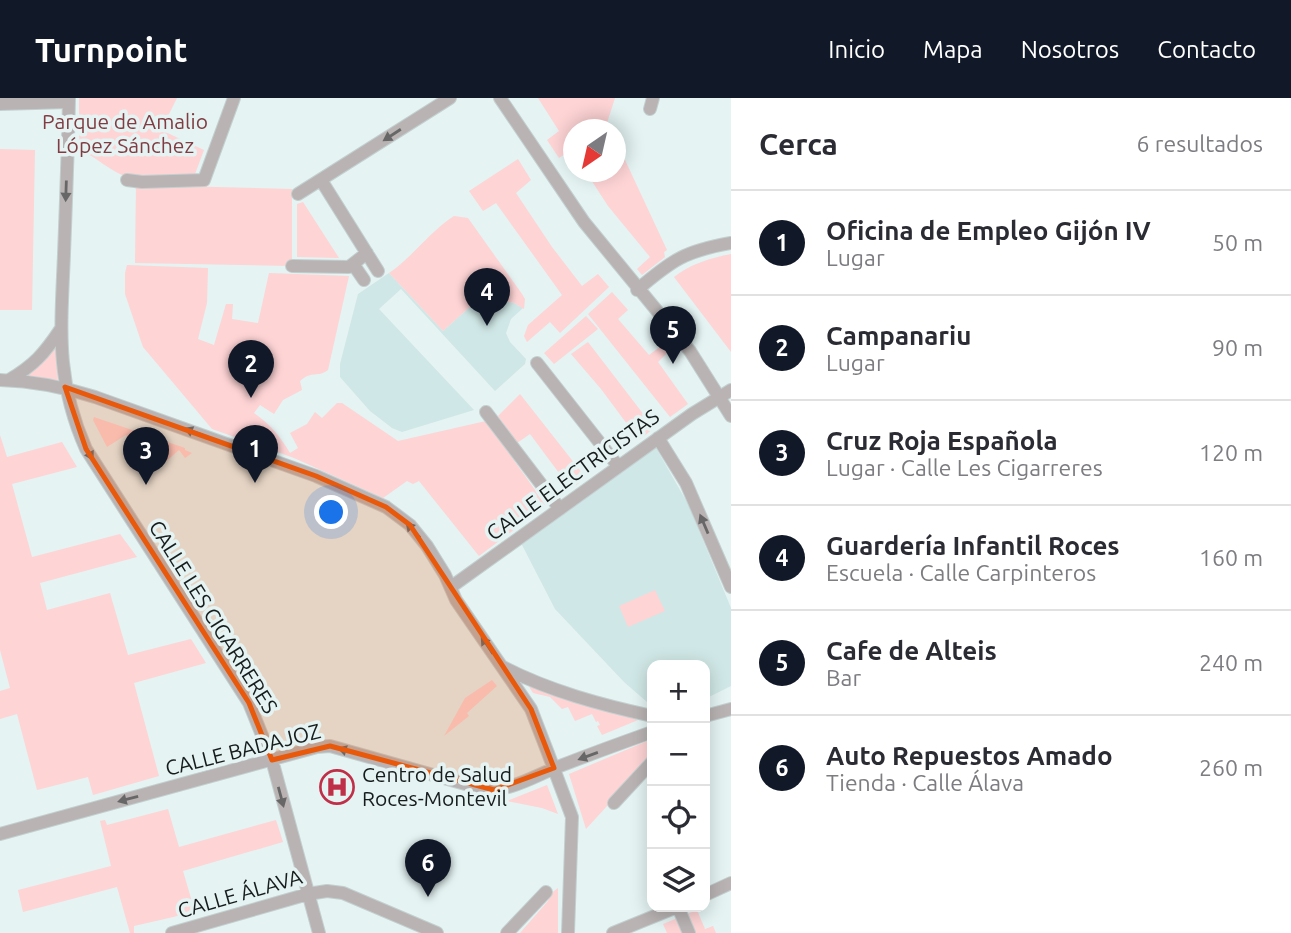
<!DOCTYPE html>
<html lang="es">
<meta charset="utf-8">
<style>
:root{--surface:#fff;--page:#f2f2f3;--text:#2b2b33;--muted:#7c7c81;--line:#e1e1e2;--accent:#111827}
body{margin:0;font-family:Ubuntu,sans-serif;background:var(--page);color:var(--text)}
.controls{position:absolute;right:21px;bottom:21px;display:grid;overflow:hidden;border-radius:14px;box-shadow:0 4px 18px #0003}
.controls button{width:63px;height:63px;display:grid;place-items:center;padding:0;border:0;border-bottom:2px solid var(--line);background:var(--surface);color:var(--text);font:35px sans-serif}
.compass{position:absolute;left:563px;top:21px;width:63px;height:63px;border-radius:50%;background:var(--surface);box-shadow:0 4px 18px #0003;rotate:214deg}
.you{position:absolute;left:332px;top:415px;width:24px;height:24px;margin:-18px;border:5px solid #fff;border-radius:50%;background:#1a73e8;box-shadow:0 0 0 10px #1a73e833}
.badge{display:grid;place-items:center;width:46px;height:46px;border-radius:50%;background:var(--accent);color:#fff;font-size:23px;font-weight:700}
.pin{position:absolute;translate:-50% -58px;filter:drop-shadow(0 2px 4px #0008)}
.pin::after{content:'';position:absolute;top:37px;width:24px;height:21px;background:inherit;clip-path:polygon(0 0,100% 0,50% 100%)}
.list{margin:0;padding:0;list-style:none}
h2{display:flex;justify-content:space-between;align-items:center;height:91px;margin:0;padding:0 28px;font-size:30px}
h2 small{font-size:23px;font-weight:400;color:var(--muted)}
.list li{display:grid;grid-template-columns:46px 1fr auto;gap:21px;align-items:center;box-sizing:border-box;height:105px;padding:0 28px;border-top:2px solid var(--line)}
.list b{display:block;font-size:26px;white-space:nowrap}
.list p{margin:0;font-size:23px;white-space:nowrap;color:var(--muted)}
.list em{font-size:23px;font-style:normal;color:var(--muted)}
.icon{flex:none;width:38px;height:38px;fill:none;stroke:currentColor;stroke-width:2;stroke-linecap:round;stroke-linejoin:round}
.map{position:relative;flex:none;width:731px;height:835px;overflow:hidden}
header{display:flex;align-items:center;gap:42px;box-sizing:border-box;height:98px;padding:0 35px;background:var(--accent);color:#fff}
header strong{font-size:33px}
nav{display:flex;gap:38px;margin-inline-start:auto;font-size:24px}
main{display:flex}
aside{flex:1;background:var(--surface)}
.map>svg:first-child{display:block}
.built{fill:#cfe7e6}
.green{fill:#fed4d5}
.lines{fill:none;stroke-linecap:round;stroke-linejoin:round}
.minor-casing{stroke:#c4d0d0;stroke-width:14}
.minor{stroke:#b9b3b3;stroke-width:12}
.oneway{fill:#686767}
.marked{fill:#e8590c;fill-opacity:0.2;stroke:#e8590c;stroke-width:5;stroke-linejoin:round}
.labels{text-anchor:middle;stroke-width:7;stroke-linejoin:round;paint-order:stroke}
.park-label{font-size:21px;fill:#803c42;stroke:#e5f3f3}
.street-label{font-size:21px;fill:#161b1b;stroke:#e5f3f3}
.poi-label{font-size:21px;fill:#161b1b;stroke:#e5f3f3;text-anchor:start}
</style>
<header>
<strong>Turnpoint</strong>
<nav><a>Inicio</a><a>Mapa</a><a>Nosotros</a><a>Contacto</a></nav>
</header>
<main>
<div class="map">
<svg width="731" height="835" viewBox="0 0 731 835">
<rect width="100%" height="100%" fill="#e5f3f3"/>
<!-- built -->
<path class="built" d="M389,175L443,233L482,198L514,205L523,210L511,221L506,235L510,244L526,261L525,266L495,293L401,191L379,211L474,312L402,334L392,330L370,313L340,279V266L358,196Z
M656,350L688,406L731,510V588L705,601V567H652V606L647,604L624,584L555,511L521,445Z"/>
<!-- green -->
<path class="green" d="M79,0H177L161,32L204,52L195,76C175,78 148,85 128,79C110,74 96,58 79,52Z
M538,0H615L605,31L573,32V55L571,52L559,60L547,42L559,33Z
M0,51L35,52L32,212H0Z
M518,61L531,82L516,95L552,149L582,188L598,176L609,189L560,235L550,224L527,244L524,238L528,227L562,197L496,105L483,113L469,93Z
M625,62L667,152L664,154L665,159L642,177L637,171L650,159L608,108L586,74H615L616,66Z
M136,87L292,91V168L135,165Z
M303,104L339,160L297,159V106Z
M454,118L468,120L522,196L525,201L524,211L514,205L482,198L443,233L389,175C413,159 429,134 454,118Z
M731,156V254L674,179C690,166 711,160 731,156Z
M127,167L208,170L207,205L198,241L214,247L226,206H233L232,221L258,225L269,175L349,178L328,272C318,280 312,272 300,283L302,292L283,302L274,316L260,307L254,315C270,326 280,338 290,355L298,350L290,335L307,326L315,314L322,320L337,305H342L398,343L486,323L545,406L543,410L479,458L419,383L413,386L407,383L383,400L294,360L212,331L143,249L125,196V175Z
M612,194L628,212L618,221L649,257L661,248L667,255L658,264L688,306L670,319L588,216Z
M586,218L598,231L554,266L544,255Z
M588,244L654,330L639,342L601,291L571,256Z
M55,246L58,282L22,278Z
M520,296L586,380L571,391L530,336L517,345L498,318Z
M94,319L185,350V352L192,355L185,360L179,352L155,373L126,337L107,349L93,322Z
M0,337L7,359L62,344L77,369L12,386L32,459L120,436L137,459L40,485L47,512L110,495L128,557L191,541L206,565L134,585L159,678L93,697L88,679L37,692L17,616L0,621V593L10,590L0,552Z
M655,492L665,513L628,529L619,508Z
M492,582L497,588L467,615L469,618L444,638L465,600Z
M528,587L638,622L602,637L597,628L600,627L598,623L596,624L592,616L575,623L568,609L562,611L550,599L533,595Z
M652,641V659L586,731L569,676Z
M547,687L558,716L542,710L507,703Z
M168,711L179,749L276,722L283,744L183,773L195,814L134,828V835H130L117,789L23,814L18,792L111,768L100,723L105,722L107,727Z
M558,790V835H520L548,803L550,796Z
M697,812L705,831L713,828L716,835H667L663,826Z"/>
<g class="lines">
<!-- minor casing -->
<g class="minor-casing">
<path id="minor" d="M69,0C68,52 66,104 64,156C61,230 55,281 86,351L249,605L272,662L319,835
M500,0L584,124L690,253L731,318
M0,6L69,4
M650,11L653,0
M127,82L142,84L204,82L234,0
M321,82L378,173
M298,96L450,0
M353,166L364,182
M292,168L349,169L367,155
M637,192C672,162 685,153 731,145
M537,265L618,368
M0,282C33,283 64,289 95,299L316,378L386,409L410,427L427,448L445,477L456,502L531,611L548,655L572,719L568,835
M9,282C34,267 44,256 60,232
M486,314L560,411
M658,340L686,385L731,489
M451,489L692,316L731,292
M503,569C549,593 602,607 652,618
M705,618L731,611
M614,705L652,664
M0,736L317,649L330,648L483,691C511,694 534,678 560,668C591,656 621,645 652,634
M705,797L731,785
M678,809L689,835
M172,835L308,796L327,793L343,795L437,835
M507,835L546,794
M613,835L677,809"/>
</g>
<!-- minor -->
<use href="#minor" class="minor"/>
</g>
<!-- one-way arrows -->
<defs><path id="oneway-solid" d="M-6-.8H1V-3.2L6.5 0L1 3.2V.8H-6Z" transform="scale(1.75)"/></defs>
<g class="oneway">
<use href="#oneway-solid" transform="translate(392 37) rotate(147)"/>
<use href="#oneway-solid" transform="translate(66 93) rotate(92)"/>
<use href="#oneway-solid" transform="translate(194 334) rotate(-160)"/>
<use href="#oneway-solid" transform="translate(88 353) rotate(61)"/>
<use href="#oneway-solid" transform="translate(704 426) rotate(-113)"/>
<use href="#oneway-solid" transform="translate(413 432) rotate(-132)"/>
<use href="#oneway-solid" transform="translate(487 547) rotate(-124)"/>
<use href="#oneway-solid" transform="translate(348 653) rotate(-164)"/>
<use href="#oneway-solid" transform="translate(588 658) rotate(160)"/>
<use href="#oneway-solid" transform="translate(281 699) rotate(75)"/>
<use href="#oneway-solid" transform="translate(128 701) rotate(165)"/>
</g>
<!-- marked area -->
<path class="marked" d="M65,289L316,378L386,409L410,427L531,611L554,670L494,692L330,648L272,662L249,605L86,351Z"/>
<!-- icons -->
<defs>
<g id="hospital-ring" transform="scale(1.75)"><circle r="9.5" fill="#e5f3f3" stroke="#c02f48" stroke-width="1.5"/><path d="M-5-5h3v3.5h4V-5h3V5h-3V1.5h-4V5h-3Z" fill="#c02f48"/></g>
</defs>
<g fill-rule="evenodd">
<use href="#hospital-ring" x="337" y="689"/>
</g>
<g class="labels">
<!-- park labels -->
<g class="park-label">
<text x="125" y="31">Parque de Amalio<tspan x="125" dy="24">López Sánchez</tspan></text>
</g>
<!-- street labels -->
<g class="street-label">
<text transform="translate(573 377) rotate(-36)" y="7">CALLE ELECTRICISTAS</text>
<text transform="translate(213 519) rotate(58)" y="7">CALLE LES CIGARRERES</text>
<text transform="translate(243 652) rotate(-14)" y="7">CALLE BADAJOZ</text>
<text transform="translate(240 796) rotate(-16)" y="7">CALLE ÁLAVA</text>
</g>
<!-- poi labels -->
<g class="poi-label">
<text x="362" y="684">Centro de Salud<tspan x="362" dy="24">Roces-Montevil</tspan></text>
</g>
</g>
</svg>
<div class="controls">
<button>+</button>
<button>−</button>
<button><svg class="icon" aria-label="locate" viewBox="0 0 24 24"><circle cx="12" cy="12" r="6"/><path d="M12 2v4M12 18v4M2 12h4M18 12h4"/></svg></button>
<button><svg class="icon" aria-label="layers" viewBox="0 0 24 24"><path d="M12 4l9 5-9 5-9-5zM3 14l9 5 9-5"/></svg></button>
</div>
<svg class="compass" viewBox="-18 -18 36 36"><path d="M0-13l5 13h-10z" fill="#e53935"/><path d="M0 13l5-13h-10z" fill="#7c7c81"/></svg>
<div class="you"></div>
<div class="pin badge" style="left:255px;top:385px">1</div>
<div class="pin badge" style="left:251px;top:300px">2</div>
<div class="pin badge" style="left:146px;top:387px">3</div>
<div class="pin badge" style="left:487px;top:228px">4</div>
<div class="pin badge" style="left:673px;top:266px">5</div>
<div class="pin badge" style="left:428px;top:799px">6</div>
</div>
<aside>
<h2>Cerca<small>6 resultados</small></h2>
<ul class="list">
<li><span class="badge">1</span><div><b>Oficina de Empleo Gijón IV</b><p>Lugar</p></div><em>50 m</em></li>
<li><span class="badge">2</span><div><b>Campanariu</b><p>Lugar</p></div><em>90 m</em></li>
<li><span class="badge">3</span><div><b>Cruz Roja Española</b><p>Lugar · Calle Les Cigarreres</p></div><em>120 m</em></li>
<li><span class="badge">4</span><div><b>Guardería Infantil Roces</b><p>Escuela · Calle Carpinteros</p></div><em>160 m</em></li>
<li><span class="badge">5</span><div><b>Cafe de Alteis</b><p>Bar</p></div><em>240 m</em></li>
<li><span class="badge">6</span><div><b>Auto Repuestos Amado</b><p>Tienda · Calle Álava</p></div><em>260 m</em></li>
</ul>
</aside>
</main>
